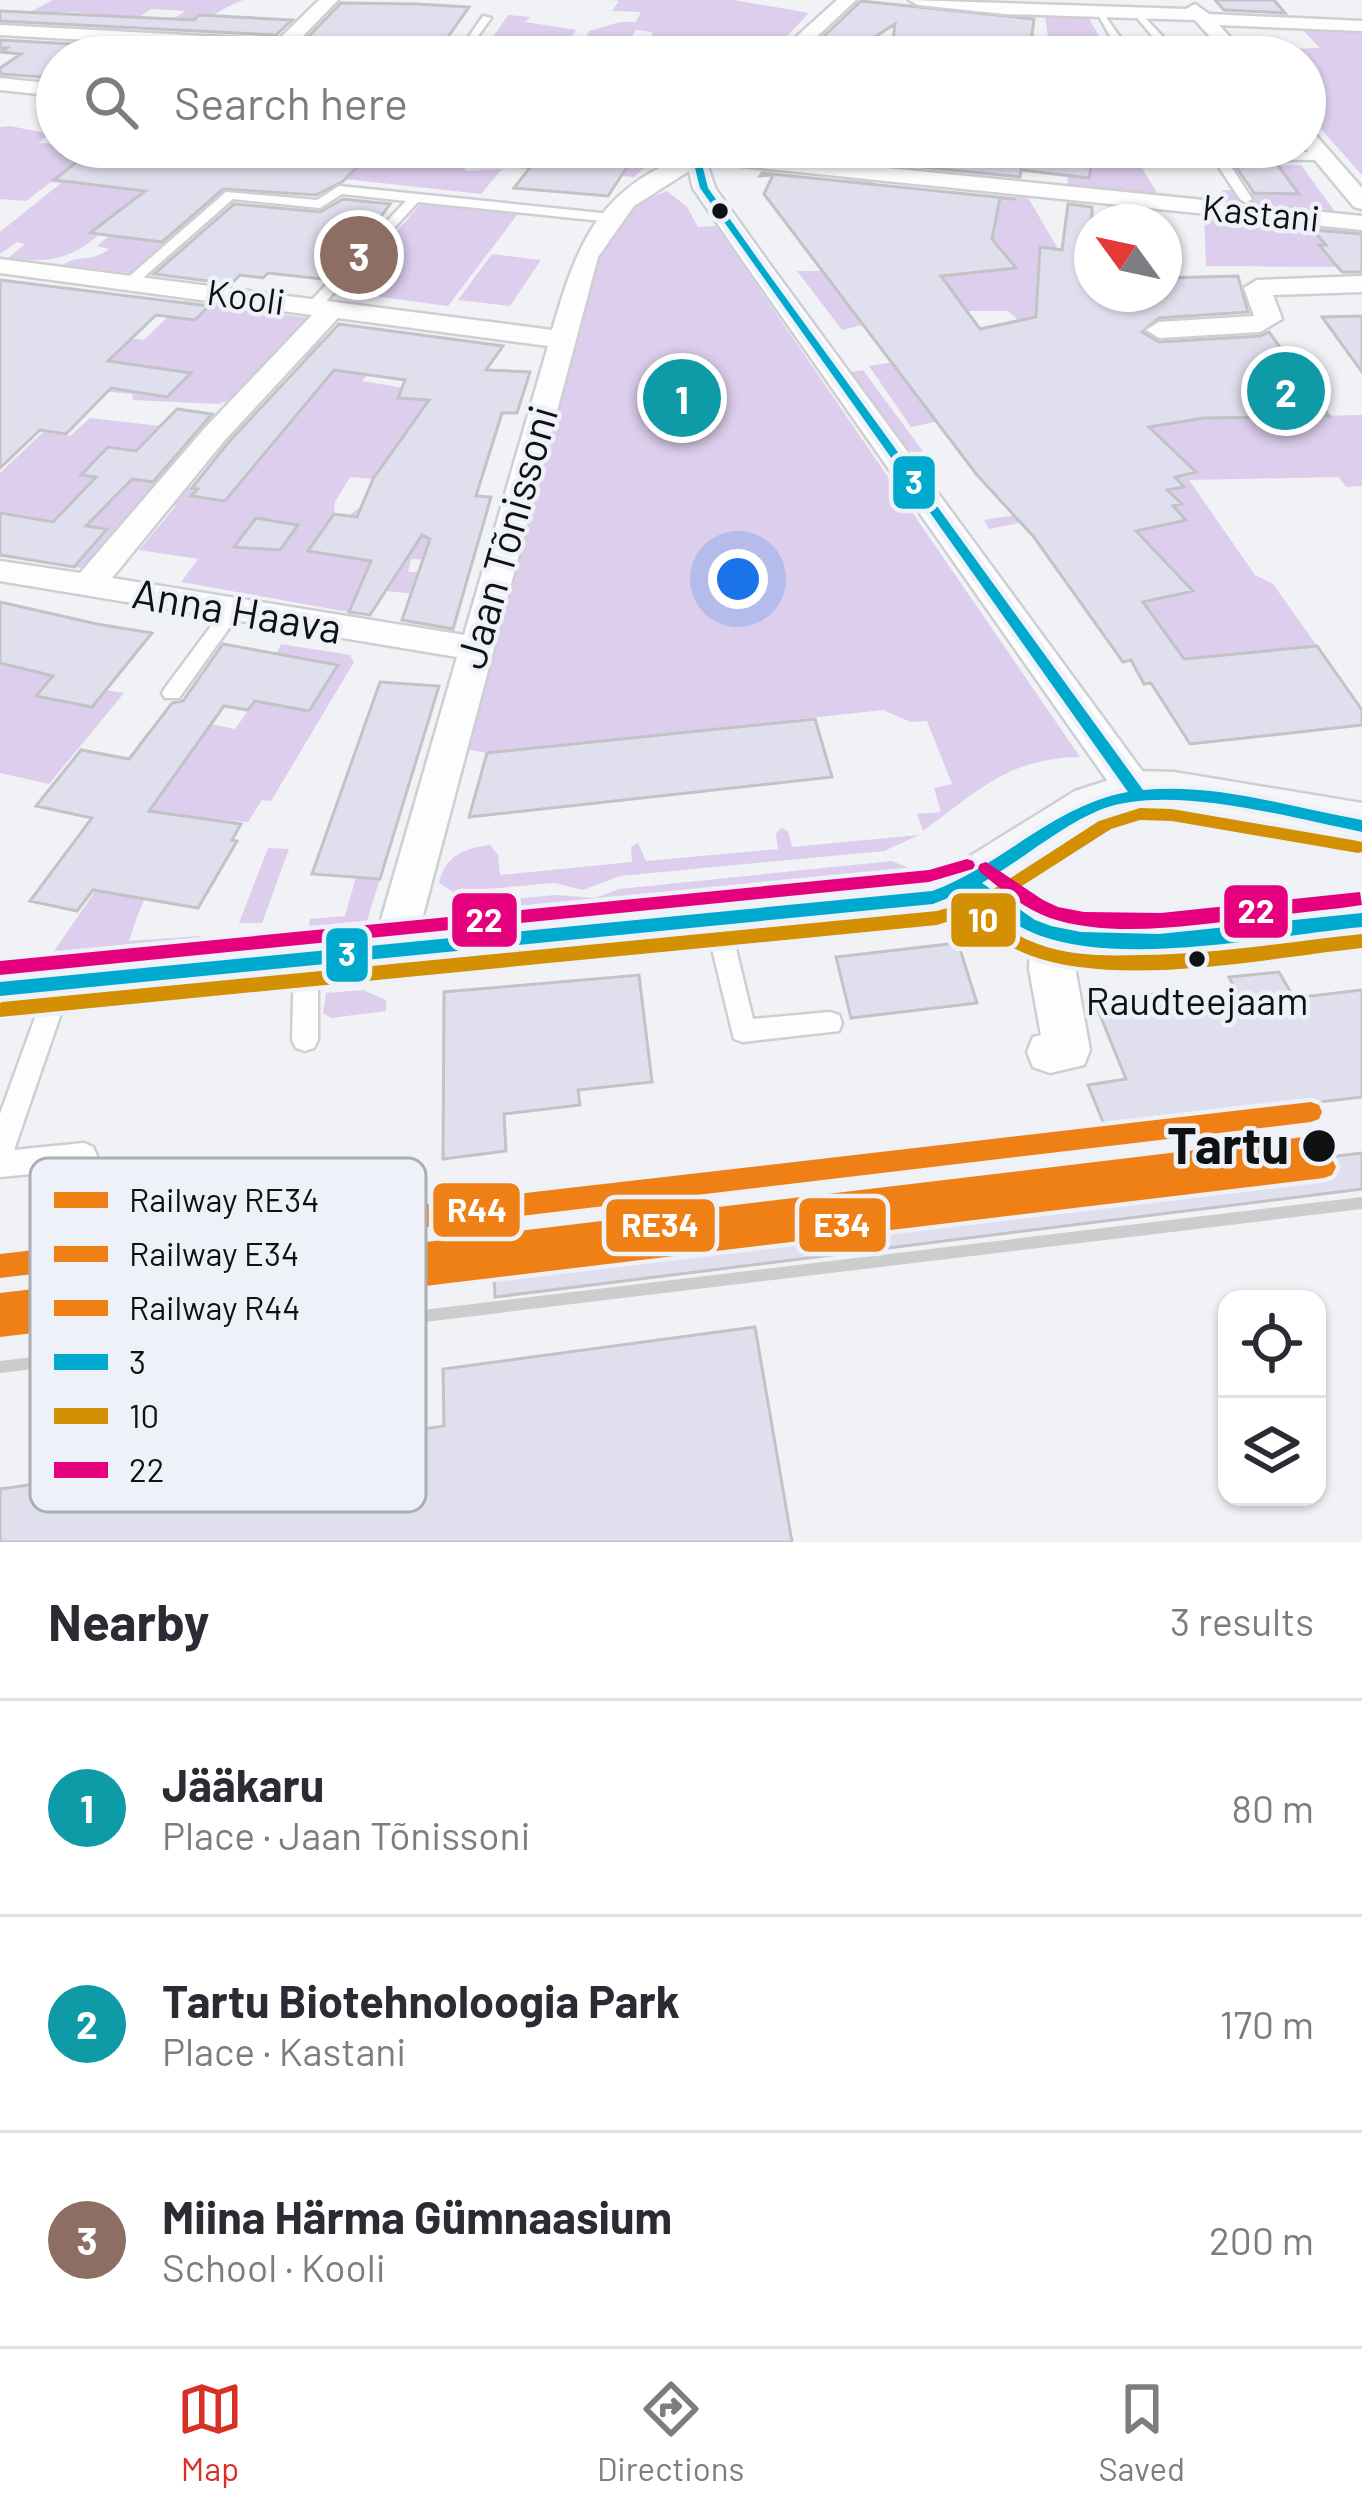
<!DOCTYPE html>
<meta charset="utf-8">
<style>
:root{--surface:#fff;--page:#f2f2f3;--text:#2b2b33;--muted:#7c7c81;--line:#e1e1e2;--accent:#d93025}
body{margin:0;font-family:Barlow,sans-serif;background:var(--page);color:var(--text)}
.controls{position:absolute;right:36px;bottom:36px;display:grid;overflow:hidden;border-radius:24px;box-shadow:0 3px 9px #0004}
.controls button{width:108px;height:108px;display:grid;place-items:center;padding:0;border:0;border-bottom:3px solid var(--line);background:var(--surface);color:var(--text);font:60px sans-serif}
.compass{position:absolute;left:1074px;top:204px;width:108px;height:108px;border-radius:50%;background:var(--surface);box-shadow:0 3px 9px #0004;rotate:303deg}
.you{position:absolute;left:738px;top:579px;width:42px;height:42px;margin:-30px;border:9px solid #fff;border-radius:50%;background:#1a73e8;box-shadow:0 0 0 18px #1a73e833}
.badge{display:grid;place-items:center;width:78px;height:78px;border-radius:50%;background:var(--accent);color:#fff;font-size:39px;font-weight:700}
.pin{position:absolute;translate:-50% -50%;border:6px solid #fff;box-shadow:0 3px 12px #0006}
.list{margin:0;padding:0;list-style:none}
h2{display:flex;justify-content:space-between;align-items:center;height:156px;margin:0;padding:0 48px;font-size:51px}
h2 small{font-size:39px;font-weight:400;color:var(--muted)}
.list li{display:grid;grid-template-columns:78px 1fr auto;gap:36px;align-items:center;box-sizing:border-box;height:216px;padding:0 48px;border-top:3px solid var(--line)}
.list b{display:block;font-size:45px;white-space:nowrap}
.list p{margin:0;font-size:39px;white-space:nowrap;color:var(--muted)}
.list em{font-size:39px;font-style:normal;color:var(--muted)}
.icon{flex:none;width:66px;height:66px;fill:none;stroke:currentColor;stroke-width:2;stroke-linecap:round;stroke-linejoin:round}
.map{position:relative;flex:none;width:1362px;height:1542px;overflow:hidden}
.search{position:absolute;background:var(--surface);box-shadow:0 3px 9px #0004;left:36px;right:36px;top:36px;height:132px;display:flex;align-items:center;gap:30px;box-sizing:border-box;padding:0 42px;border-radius:66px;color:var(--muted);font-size:45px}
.sheet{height:804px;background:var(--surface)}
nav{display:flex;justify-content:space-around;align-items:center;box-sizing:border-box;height:168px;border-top:3px solid var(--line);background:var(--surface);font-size:33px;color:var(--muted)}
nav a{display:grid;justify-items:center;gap:6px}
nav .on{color:var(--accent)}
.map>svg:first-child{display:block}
.green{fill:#dcceec}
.building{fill:#e0dfee;stroke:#c2c3c6;stroke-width:3}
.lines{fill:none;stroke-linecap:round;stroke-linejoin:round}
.lane-casing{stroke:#cecfd2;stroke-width:5}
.street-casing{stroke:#cecfd2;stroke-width:5}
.secondary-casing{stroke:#cecfd2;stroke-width:5}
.lane{fill:#fdfdfe;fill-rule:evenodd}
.street{fill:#fdfdfe;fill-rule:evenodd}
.secondary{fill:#f4f6f8;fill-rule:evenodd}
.rail{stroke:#cccdcd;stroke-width:12}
.bus-1-casing{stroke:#eef1f7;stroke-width:9}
.bus-2-casing{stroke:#eef1f7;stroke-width:9}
.bus-3-casing{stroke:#eef1f7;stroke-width:9}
.bus-1{fill:#00a9ce;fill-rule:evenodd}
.bus-2{fill:#d49003;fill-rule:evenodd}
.bus-3{fill:#e5007d;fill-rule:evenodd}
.rail-1-casing{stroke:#eef1f7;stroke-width:9}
.rail-2-casing{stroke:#eef1f7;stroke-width:9}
.rail-3-casing{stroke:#eef1f7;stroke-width:9}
.rail-1{fill:#ef8016;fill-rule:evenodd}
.rail-2{fill:#ef8016;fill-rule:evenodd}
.rail-3{fill:#ef8016;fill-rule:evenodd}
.bus-dot{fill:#101113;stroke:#eef1f7;stroke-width:4.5}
.labels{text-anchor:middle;stroke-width:9;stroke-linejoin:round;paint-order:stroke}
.far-street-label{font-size:36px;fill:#101113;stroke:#eef1f7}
.bus-label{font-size:39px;fill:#101113;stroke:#eef1f7}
.street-label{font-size:42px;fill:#101113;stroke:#eef1f7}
.near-stop-label{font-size:51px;font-weight:bold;fill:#101113;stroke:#eef1f7;text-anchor:end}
.key{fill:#eef1f7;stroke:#abaeb3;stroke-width:3}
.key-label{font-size:33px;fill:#101113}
.line-badge{stroke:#eef1f7;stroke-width:4.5}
.badge-label{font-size:33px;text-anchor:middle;font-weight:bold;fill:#fff}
</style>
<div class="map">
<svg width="1362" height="1542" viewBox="0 0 1362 1542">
<rect width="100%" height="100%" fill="#f0f2f5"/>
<!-- green -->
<path class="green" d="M53,0H243C207,14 218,22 171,21L185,11L151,9L121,30L100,31L110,26C88,3 50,15 20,17Z
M612,0H734L809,13L767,57H644L653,32L636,30L619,57L575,56L589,31L620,22H636L641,12L612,11L619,1Z
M508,15L530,17L525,22L576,30L559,55L471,49L490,41Z
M1045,16L1088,17L1106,48L1063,47L1066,57H942L944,50L1051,57Z
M1297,24L1362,28V175L1305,111V57H1256L1249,50L1320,48Z
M10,126L45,133L57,126L39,143L102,147L155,183L226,192L131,273L63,265C79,254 91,263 109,249L97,246L125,223L110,217L89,234L98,236C68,261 44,263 8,258L25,244L17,242L0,254V232L61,183L51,182L26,201L0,199V127Z
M378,147H551L655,158L634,177L623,176L630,161L542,152L528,169L490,165L482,160L464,162L461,166L467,171L502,169L481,194L344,179Z
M1028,147H1129L1159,196L1067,188L1068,173Z
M1301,165L1336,213L1230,203L1222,190H1235L1242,201H1254L1250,193L1298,194L1279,166Z
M848,176L876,178L863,206L998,205L1000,198L1015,199L1017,193L1026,194L1058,249L1059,302L1154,321L1143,333L1252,417L1362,415V486L1346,487L1339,477L1189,480L1255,575L1273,584L1317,646L1183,659L1144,604L1185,592L1059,515L989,529L984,520L1052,509L1119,432L1173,422L1030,331L1008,311H967L863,272L1015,266L994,242L839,200Z
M667,191L687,207L698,227L716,226L1080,757C1008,758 978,791 923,831L917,814L941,812L934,788L952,784L927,721L911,722L883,710L487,753L465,749L597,254L634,204Z
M424,200L520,211L448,306L344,292Z
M1204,213L1362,230V263L1354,267L1206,266Z
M492,254L541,260L510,306L458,300Z
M797,271H829L866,324L842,330Z
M184,301L316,319L250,392L219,404L133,400L132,394L0,381L90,333L144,340Z
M378,329L385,331L391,346L362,381L404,388L400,398L428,400L373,479L350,477L335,502L334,513L348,516L365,504L479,537L473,562L411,559L408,572H424L415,594L360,588L348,612L181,582L198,559L139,550L176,506L167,504L181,486L231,494L263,449L270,450L286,428L250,423L265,401L328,377L315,361L304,358L317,341L362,348Z
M894,362L939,421L911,427L869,366Z
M863,370L933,465L932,470L922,468L851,372Z
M90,418L160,426L143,446L188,454L93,570L74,567L106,530L95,527L21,557L0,554V473L43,432L70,436Z
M60,616L98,623L37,696L106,690L124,693L49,784L0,773V663L9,665Z
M281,644L350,655L354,662L271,801L262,800L248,822L200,818C164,849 143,897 129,941L200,936L203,942L48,960L210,724L235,729L255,701Z
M781,828L788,831L792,847L919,835L884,851L620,876L583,890L554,883L453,892L439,883C445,856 464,848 490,845L498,855L500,875L632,862L631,847L638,843L646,861L778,849L776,834Z
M268,848L289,849L262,923H239Z
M892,861L909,868L454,919L462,904L556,895L595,898L619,889Z
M356,877L380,879L364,930L308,935L310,919L345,916Z
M363,990L386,1000V1011L331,1018L323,1013L326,993Z"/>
<!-- building -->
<path class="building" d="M1215,0H1274L1285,13L1224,10Z
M861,1L1034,19L1031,42L987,40L986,54L891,55L895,24L847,55L802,57Z
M341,3L417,4L469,7L443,44L308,37Z
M0,11L194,20L199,15L292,20L276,35L0,21Z
M0,40L309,57H57V78L0,74V68L21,54L1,52L7,48H0Z
M96,147H378L342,182L316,195L223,189L162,242L90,233L145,191L54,180Z
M776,147H905L971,153L978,147H1089L1088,152L1094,153L1089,178L1021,170L1020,177L773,152Z
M542,152H560L631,161L608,196L514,188Z
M1234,164H1277L1299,194L1254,193Z
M762,173L1016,199L1000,198L992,239L1016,268L941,276L980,329L1036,317L1040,247L1062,250L1068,204L1092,207V294H1164V278L1238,276L1248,312L1159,318L1142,332L1159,342L1260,336L1269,332L1329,416L1204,418L1149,427L1196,472L1175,477L1184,487L1167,490L1182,504L1173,506L1186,520L1136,531L1193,591L1143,602L1184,659L1317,646L1362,710V725L1190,744L1151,683L1144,684L1131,660L1123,662L1033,536L977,475L764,194L773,175L760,176Z
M343,199L390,204L370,232L322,279L268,273L263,278L240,275L231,284L154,274L234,204L320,212Z
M1313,230L1362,234V272H1342L1319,245H1326Z
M0,280L209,306L195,320L156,315L108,361L191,373L167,397L111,388L66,434L40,430L0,468Z
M1362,316V372L1322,317Z
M339,324L503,346L486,370L530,372L517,413H502L476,496L491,497L453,629L402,620L430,539L422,535L370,615L349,612L371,561L308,551L334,514L357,517L373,479L429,400L398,398L405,380L334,370L225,501L191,496L198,489L192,488L227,444Z
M177,409L212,414L153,482L132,479L86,526L107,529L74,567L0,555V513L53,522L96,477L81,475L108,447L136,451Z
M256,518L298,525L280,550L234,547Z
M0,602L97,624L152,633L92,707L36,696L53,676L0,663Z
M223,644L338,665L309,711L255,701L248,710L224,706L149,811L241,824L232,840L237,841L198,908L93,890L77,911L30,901L92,818L36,806L81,750L129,759L172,703L183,701Z
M380,682L439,686L380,879L312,874Z
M815,719L832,777L469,817L487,753Z
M958,943L977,1003L851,1018L836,957Z
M1279,972L1294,998L1362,990V1097L1105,1127L1088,1085L1126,1079L1094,1000L1155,994L1161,1011L1241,1001L1229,977Z
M639,975L652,1082L578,1090L580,1105L504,1114L506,1151L443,1159L444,992Z
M1362,1153V1189L495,1297L493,1256Z
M755,1327L792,1542H0V1489L444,1426L443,1369Z"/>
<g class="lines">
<!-- lane casing -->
<g class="lane-casing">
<path id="lane" d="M1096,11H1102C1124,43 1124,51 1164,50L1133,13L1138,10L1175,50L1234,49L1239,52L1234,55L1135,57L1118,50Z
M483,16L491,18L463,57H455Z
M1305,116L1311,117L1313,119L1305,122Z
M1210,147H1218L1221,152H1323L1329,156L1323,160L1226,159L1252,199L1246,203L1240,199L1211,155Z
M339,186L611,214L617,218L611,222L418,202L318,310L313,311L306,307L308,304L406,201L342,194L320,208L233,199L136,284L124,281L226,192L317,200Z
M233,604L242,610L179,698H165L162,693L165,688L226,606Z
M717,911L725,913L729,920L753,1019L830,1012L839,1015L842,1023L839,1031L743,1042L734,1039L705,920L709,913Z
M306,949L314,952L318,959V1040L314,1048L305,1051L296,1048L292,1040L294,959L298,952Z
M57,980L66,983L69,990L14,1150L84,1143L93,1147L97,1156L93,1165L84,1169L0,1177V1114L45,990L48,983Z"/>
</g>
<!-- street casing -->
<g class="street-casing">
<path id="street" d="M319,0H338L298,41L492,51L502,57H389L0,35V25L278,40Z
M837,0H856L795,57H774Z
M909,0L1186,9L1195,4L1209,14L1362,21V31L1219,25L1248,57H1228L1195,20L1005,14L918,5Z
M0,78L57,84V96L0,90Z
M1305,129L1312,131L1362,188V209L1354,207L1304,147Z
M603,147H708L686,159L707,163L715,188L771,266L1151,783L1157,793L1151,803L1137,808L1123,803L750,271L693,188L689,171L634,206L598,257L410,964L394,969L378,964L372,951L457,657L0,581V561L80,573L204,429L312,315L0,273V259L552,330C575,252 594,194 677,160L614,153ZM338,318L548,346L464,635L112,578L224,441Z
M730,152L1362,216V230L722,164L719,159Z
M1362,276V292L1273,295L1282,319L1260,332L1159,338L1146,330L1159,322L1254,316L1244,288L1257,280Z
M973,868C1006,879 1027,910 1062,918C1138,936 1281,910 1362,903V937L1148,958L1073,956L1090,1050L1084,1065L1050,1073L1033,1067L1027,1052L1033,1037L1041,1035L1029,969L1030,944C1002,931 967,913 952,885L958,873Z"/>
</g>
<!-- secondary casing -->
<g class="secondary-casing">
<path id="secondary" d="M1137,771L1174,772L1362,803V849C1298,837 1176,802 1117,821L995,902L933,922L0,1017V961L933,872L954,866L1075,791Z"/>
</g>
<!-- lane -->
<use href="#lane" class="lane"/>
<!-- street -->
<use href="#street" class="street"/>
<!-- secondary -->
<use href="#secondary" class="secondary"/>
<!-- rail -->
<path class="rail" d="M0,1367L1362,1203"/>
<!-- bus-1 casing -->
<g class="bus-1-casing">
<path id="bus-1" d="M699,165L703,168L708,188L765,269L1143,790C1216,783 1291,807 1362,820V832C1291,818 1171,783 1102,809C1060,826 1022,860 982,883L1035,920L1051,926L1081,932L1159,934L1362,913V927C1271,936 1123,967 1038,935C1012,925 990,907 968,890L933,904L0,996V982L932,891C1001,866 1056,804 1128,792L700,188L695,168Z"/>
</g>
<!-- bus-2 casing -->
<g class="bus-2-casing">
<path id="bus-2" d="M1140,808L1172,809L1358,841L1362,842V852L1358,853L1172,821L1140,820L1111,829L983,911C1000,924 1018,937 1038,944C1070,956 1107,956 1140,955C1214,954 1288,942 1362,934V948C1267,958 1119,989 1029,955C1006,946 985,931 966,916L937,925L0,1017V1003L2,1002L937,911L954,906L952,902L954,897L960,895L971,901L978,899L1099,821Z"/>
</g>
<!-- bus-3 casing -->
<g class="bus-3-casing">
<path id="bus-3" d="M967,859L973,861L975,865L973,869L929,882L0,975V961L929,870Z
M986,862L1043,900L1058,907L1084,912L1161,913L1360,892L1362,905C1329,910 1295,913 1261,917C1197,925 1112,939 1050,918C1023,908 1002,890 980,872L978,868L980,864Z"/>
</g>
<!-- bus-1 -->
<use href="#bus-1" class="bus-1"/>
<!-- bus-2 -->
<use href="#bus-2" class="bus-2"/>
<!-- bus-3 -->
<use href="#bus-3" class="bus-3"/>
<!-- rail-1 casing -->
<g class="rail-1-casing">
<path id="rail-1" d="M1321,1135L1329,1139L1332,1146L1329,1153L1321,1157L0,1317V1293Z"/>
</g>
<!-- rail-2 casing -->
<g class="rail-2-casing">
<path id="rail-2" d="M1324,1156L1332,1159L1336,1167L1332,1175L1324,1178L0,1337V1315L3,1313Z"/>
</g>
<!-- rail-3 casing -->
<g class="rail-3-casing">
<path id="rail-3" d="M1311,1102L1319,1105L1322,1112L1319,1119L1311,1122L0,1278V1254Z"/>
</g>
<!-- rail-1 -->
<use href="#rail-1" class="rail-1"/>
<!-- rail-2 -->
<use href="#rail-2" class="rail-2"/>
<!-- rail-3 -->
<use href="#rail-3" class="rail-3"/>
</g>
<!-- markers -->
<g class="bus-dot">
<circle cx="720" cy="211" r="10"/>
<circle cx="1197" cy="959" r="10"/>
<circle cx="1319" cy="1146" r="18"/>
</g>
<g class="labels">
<!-- far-street labels -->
<g class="far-street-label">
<text transform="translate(1261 213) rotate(6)" y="13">Kastani</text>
<text transform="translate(246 297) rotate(8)" y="13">Kooli</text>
</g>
<!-- bus labels -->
<g class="bus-label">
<text x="1197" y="1015">Raudteejaam</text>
</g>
<!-- street labels -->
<g class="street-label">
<text transform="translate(507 537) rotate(-74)" y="15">Jaan Tõnissoni</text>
<text transform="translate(237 611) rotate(10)" y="15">Anna Haava</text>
</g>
<!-- near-stop labels -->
<g class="near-stop-label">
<text x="1289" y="1164">Tartu</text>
</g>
</g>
<!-- legend -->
<rect x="30" y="1158" width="396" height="354" rx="18" class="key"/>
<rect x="54" y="1192" width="54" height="16" fill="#ef8016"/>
<rect x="54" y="1246" width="54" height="16" fill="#ef8016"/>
<rect x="54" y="1300" width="54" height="16" fill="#ef8016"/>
<rect x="54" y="1354" width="54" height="16" fill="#00a9ce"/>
<rect x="54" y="1408" width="54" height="16" fill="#d49003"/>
<rect x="54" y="1462" width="54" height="16" fill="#e5007d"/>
<g class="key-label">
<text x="129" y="1212">Railway RE34</text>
<text x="129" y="1266">Railway E34</text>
<text x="129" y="1320">Railway R44</text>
<text x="129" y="1374">3</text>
<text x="129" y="1428">10</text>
<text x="129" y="1482">22</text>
</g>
<g class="line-badge">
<rect x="891" y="454" width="46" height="57" rx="12" fill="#00a9ce"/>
<rect x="1222" y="883" width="68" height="57" rx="12" fill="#e5007d"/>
<rect x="949" y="891" width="69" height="58" rx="12" fill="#d49003"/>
<rect x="450" y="891" width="69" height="58" rx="12" fill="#e5007d"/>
<rect x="324" y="926" width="46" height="58" rx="12" fill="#00a9ce"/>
<rect x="431" y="1181" width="91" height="58" rx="12" fill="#ef8016"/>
<rect x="797" y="1196" width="91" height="58" rx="12" fill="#ef8016"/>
<rect x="604" y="1197" width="113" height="57" rx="12" fill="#ef8016"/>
</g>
<g class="badge-label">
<text x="914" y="494">3</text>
<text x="1256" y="923">22</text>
<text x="983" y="932">10</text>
<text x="484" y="932">22</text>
<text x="347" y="966">3</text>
<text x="477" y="1222">R44</text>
<text x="842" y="1237">E34</text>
<text x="660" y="1237">RE34</text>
</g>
</svg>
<div class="controls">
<button><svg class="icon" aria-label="locate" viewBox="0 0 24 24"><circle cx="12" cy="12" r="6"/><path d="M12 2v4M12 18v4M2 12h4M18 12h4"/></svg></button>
<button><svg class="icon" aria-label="layers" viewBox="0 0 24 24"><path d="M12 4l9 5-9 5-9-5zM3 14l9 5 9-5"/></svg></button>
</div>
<svg class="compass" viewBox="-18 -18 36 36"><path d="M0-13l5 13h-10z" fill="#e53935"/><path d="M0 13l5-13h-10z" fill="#7c7c81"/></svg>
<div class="you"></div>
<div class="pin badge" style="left:682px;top:398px;background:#0f9aa8">1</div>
<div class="pin badge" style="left:1286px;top:391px;background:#0f9aa8">2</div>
<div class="pin badge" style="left:359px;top:255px;background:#8d6e63">3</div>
<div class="search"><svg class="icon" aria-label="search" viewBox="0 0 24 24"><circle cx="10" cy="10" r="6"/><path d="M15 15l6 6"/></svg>Search here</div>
</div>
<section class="sheet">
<h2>Nearby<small>3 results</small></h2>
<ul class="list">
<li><span class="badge" style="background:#0f9aa8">1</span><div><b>Jääkaru</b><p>Place · Jaan Tõnissoni</p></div><em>80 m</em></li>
<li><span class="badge" style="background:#0f9aa8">2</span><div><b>Tartu Biotehnoloogia Park</b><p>Place · Kastani</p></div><em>170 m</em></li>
<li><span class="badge" style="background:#8d6e63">3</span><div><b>Miina Härma Gümnaasium</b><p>School · Kooli</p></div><em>200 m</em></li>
</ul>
</section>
<nav>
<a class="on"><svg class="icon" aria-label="map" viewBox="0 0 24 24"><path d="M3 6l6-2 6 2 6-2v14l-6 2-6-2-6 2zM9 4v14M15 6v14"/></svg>Map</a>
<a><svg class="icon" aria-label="directions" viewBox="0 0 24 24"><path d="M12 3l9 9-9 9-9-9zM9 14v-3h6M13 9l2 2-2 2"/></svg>Directions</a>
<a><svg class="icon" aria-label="saved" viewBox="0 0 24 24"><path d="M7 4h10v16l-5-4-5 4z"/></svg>Saved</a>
</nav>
